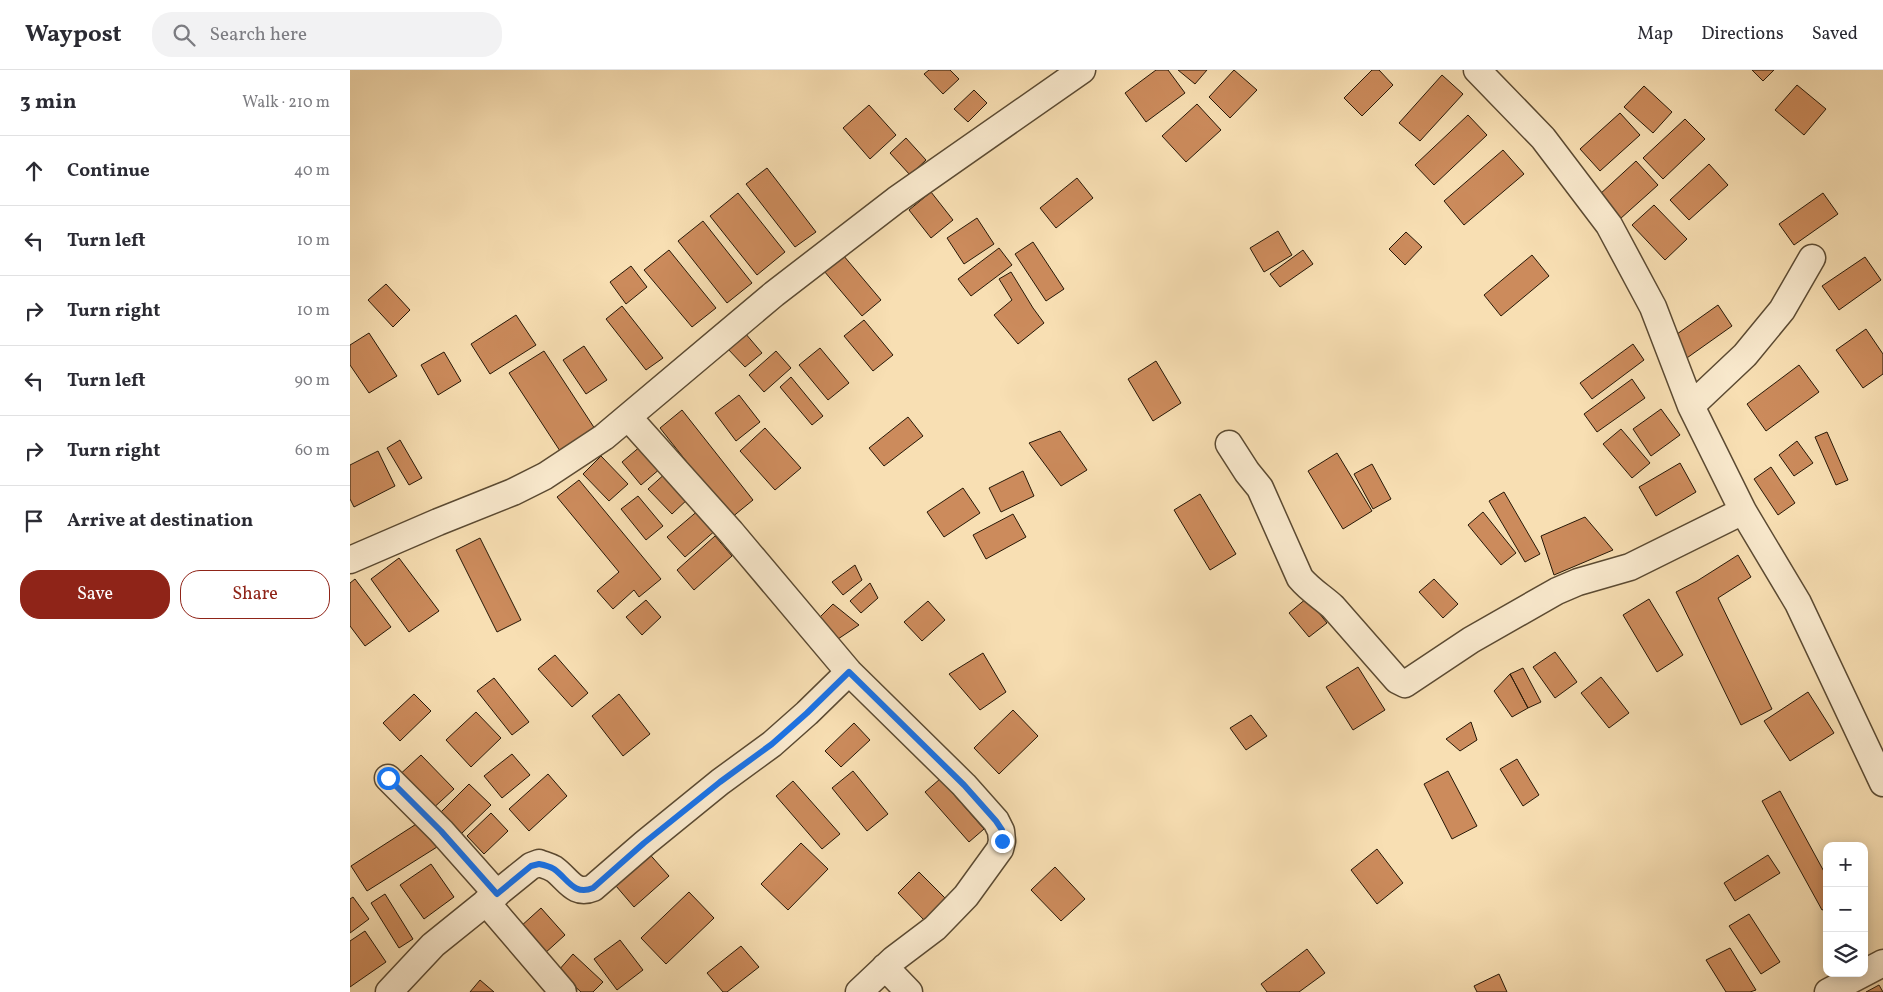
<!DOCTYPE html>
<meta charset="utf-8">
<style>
:root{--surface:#fff;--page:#f2f2f3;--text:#2b2b33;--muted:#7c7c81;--line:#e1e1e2;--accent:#8f2418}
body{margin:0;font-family:Vollkorn,serif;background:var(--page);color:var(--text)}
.controls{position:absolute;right:15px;bottom:15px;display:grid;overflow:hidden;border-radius:10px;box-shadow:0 2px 12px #0003}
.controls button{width:45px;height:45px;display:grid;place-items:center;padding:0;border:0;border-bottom:1px solid var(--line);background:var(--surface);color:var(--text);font:25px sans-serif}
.stop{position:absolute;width:15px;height:15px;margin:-11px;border:4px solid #1a73e8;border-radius:50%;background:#fff}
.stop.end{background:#1a73e8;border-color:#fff;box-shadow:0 1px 5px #0008}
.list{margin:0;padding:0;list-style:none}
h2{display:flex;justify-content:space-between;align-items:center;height:65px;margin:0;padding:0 20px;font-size:21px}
h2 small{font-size:16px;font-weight:400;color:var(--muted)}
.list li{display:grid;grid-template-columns:32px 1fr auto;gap:15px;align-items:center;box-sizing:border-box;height:70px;padding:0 20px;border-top:1px solid var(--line)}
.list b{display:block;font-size:19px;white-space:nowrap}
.list em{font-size:16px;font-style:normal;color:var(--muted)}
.actions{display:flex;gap:10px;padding:15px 20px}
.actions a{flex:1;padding:11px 0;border:1px solid var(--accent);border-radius:20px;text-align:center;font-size:18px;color:var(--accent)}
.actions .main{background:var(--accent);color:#fff}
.icon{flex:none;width:28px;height:28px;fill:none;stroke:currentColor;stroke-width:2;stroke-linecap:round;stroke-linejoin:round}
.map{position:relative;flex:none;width:1533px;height:922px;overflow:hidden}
header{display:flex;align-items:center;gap:30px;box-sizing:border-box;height:70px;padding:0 25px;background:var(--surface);border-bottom:1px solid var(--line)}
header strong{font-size:24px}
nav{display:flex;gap:28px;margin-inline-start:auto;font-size:18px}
.search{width:350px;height:45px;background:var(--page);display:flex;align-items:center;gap:12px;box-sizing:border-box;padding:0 18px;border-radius:20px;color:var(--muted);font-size:19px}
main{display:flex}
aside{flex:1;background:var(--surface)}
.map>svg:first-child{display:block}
.building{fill:#cc8b5c;stroke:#271807}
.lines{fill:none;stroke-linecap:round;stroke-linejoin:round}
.minor-casing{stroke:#5b4a32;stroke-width:29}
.minor{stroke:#faeace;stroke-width:26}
.route{stroke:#1a73e8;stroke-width:6}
</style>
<header>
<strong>Waypost</strong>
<div class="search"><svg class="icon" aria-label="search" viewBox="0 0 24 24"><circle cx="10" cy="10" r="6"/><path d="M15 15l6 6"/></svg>Search here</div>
<nav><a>Map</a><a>Directions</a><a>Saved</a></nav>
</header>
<main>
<aside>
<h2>3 min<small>Walk · 210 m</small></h2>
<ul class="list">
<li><svg class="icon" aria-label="ahead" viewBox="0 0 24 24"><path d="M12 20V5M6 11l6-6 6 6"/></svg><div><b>Continue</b></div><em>40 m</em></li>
<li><svg class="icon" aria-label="left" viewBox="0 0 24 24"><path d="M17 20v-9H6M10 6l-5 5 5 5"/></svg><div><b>Turn left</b></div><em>10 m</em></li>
<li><svg class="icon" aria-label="right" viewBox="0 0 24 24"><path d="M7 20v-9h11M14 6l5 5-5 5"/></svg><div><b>Turn right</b></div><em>10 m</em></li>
<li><svg class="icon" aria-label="left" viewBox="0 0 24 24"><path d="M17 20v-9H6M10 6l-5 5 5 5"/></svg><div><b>Turn left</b></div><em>90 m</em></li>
<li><svg class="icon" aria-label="right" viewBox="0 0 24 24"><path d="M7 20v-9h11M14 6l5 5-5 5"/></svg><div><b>Turn right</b></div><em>60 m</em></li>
<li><svg class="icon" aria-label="arrive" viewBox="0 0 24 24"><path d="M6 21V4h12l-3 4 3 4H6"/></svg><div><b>Arrive at destination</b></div></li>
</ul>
<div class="actions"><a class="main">Save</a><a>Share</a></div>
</aside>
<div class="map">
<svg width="1533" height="922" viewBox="0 0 1533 922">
<rect width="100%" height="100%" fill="#f8dfb3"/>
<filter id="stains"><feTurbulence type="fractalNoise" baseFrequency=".004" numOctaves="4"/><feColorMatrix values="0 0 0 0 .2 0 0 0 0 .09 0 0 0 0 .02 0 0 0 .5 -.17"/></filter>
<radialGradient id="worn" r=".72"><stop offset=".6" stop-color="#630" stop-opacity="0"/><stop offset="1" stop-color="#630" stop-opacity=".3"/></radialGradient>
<!-- building -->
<path class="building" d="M579,0H600L609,9L593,24L574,4Z
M806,0H818L835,23L796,52L775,23Z
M828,0H857L845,14Z
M884,0L907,20L880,48L859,27Z
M1022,0H1029L1043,15L1012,46L994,28Z
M1402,0H1424L1413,11Z
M1092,5L1113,24L1070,71L1049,53Z
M1447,15L1476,39L1454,65L1425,40Z
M1294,16L1322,42L1303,63L1274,37Z
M624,20L637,33L618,52L604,39Z
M847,34L871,60L836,92L812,66Z
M519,35L546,65L520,89L493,58Z
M1270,43L1290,65L1250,101L1230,79Z
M1118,45L1137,65L1084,115L1065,95Z
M1335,49L1355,69L1313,109L1293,88Z
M556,68L576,90L560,105L540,83Z
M1153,80L1174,104L1114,155L1094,131Z
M1286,91L1308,115L1270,149L1249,125Z
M1359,94L1378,115L1339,150L1320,130Z
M417,98L466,162L445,177L396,114Z
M727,108L743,128L706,158L690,138Z
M581,122L603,150L581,168L559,140Z
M388,123L435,182L407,205L360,146Z
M1473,123L1488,144L1444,175L1429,154Z
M1304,135L1337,169L1315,190L1282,155Z
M627,148L644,174L614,194L597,168Z
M353,151L402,213L377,233L328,171Z
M928,161L942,185L914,202L900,178Z
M1056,162L1072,177L1055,195L1039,179Z
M683,172L714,219L696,231L665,184Z
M649,178L662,195L621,226L608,209Z
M319,180L366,238L342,257L294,200Z
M953,180L963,194L930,217L920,204Z
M493,185L531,230L512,246L474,201Z
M1182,185L1199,206L1151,246L1134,225Z
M1515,187L1531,210L1489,240L1472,216Z
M281,196L297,217L276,234L260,212Z
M661,202L683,238L694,253L668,274L644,245L662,230L649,209Z
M36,214L60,240L43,257L18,230Z
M1368,235L1382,256L1334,290L1320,269Z
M272,236L313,288L296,300L256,249Z
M166,245L186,275L140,304L121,274Z
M514,250L543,285L523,301L494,266Z
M1516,259L1533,284V304L1513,318L1486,280Z
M19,263L47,306L19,323L0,295V275Z
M395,263L412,283L395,297L377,278Z
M1283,274L1294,290L1242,329L1230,313Z
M234,276L257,310L236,324L213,290Z
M470,278L499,313L478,330L449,295Z
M194,281L247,362L212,384L159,303Z
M426,281L441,298L414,322L399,305Z
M94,282L111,311L88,325L71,295Z
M806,291L831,333L803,351L778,309Z
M1449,295L1469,322L1416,361L1397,334Z
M441,307L473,346L462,355L430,317Z
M1282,309L1295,328L1247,362L1234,344Z
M389,325L410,352L386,371L365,343Z
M1311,339L1330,365L1301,386L1283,359Z
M332,340L403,430L381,448L310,358Z
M558,347L573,366L534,396L519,378Z
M415,358L451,398L425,420L390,381Z
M1271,359L1300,393L1282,408L1253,374Z
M710,361L737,400L711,416L679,373Z
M1477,362L1498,410L1486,415L1465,367Z
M50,370L72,408L59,415L37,378Z
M1447,371L1463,393L1444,406L1429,385Z
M292,375L311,398L291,415L272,392Z
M28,381L45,416L4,437L0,429V395Z
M987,383L1022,441L993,459L958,401Z
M251,386L278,414L259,431L233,404Z
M1330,393L1346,422L1306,446L1289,417Z
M1022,394L1041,429L1023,439L1004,404Z
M1421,397L1445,433L1428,445L1404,409Z
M673,401L684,426L651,442L639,418Z
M317,402L340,427L322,444L298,419Z
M229,410L311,509L289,527L284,520L263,539L247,521L269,502L207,427Z
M613,418L630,443L594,467L577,442Z
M1154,422L1190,484L1175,492L1139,431Z
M850,424L886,484L860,500L824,440Z
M288,426L313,456L296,470L271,439Z
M350,439L367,459L335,487L317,467Z
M1133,442L1166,483L1151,495L1118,455Z
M663,444L676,467L636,489L623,465Z
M1235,447L1263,480L1204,505L1191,466Z
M365,466L382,486L344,520L327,500Z
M130,468L171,550L147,562L106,480Z
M1388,485L1401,507L1368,528L1422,639L1391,655L1326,522L1347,511Z
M49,488L89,541L59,562L21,509Z
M505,495L512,510L493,525L482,512Z
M5,509L41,557L15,576L0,556V513Z
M1084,509L1108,534L1093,548L1069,522Z
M520,513L528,528L511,543L500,531Z
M957,528L977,553L959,567L939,543Z
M1299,529L1333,585L1307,602L1273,545Z
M296,530L311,547L292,565L276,547Z
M578,531L595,550L572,571L554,552Z
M483,534L509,555L485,571L465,552Z
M1205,582L1227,612L1205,628L1183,597Z
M633,583L656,622L630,640L599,604Z
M205,585L238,623L222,637L188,599Z
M1008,597L1035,640L1003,660L976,617Z
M1173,598L1191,632L1178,638L1160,604Z
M1160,604L1178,638L1162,647L1144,621Z
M1251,607L1279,643L1259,658L1231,623Z
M144,608L179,652L162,665L127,621Z
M1458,622L1484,663L1440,691L1414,651Z
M64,624L81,641L50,671L33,653Z
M269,624L300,664L273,686L242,646Z
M663,640L688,666L649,704L624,678Z
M126,642L151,668L121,697L96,670Z
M901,645L917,666L896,680L880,658Z
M1121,652L1127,670L1110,681L1096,669Z
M504,653L520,670L491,697L475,681Z
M162,684L180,705L152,728L134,706Z
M71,685L104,719L79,742L46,708Z
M1167,689L1189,725L1173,736L1150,699Z
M503,701L538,744L517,761L482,718Z
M1098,701L1127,756L1102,769L1074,714Z
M198,704L217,726L179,761L159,739Z
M590,709L634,759L619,772L575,722Z
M443,711L490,764L472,779L426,726Z
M119,714L141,735L111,764L90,743Z
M1430,721L1477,807V838L1472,840L1412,731Z
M141,743L158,761L134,784L117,766Z
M71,751L87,777L17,821L1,796Z
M451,773L478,799L438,840L411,814Z
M295,779L319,806L284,837L260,809Z
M1027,779L1053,813L1027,834L1001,800Z
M1418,785L1430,803L1385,831L1374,813Z
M81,794L104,827L74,849L50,815Z
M705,797L735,829L711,851L681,820Z
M569,802L596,829L574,850L548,823Z
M339,822L364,848L316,894L291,868Z
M35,824L63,869L49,878L21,833Z
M3,827L19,849L0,863V829Z
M191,838L215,865L194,884L170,857Z
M1399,844L1430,892L1411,904L1379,856Z
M15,861L36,892L0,917V871Z
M270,870L293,900L267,920L244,889Z
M391,876L409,897L377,922H373L357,903Z
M1380,878L1406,920L1400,922H1376L1356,890Z
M957,879L975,903L949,922H917L911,914Z
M223,884L253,912L243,922H231L208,901Z
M1149,904L1157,922H1127L1124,916Z
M130,910L144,922H120Z
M1529,915L1533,922H1516Z"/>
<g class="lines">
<!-- minor casing -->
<g class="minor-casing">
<path id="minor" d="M1127,0L1193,68L1259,155L1303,237L1341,336L1393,441L1448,533L1533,713
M1341,336L1395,285L1432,240L1462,188
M278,347L381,462L499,602L614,715L646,751L651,761L652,771L650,779L616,826L585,858L544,889L509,922
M879,374L897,402L910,418L950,508C960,520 972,527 983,537L1047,610L1055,614L1121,570L1207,521L1228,512L1280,497L1393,441
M0,490L88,452L163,422L195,406L254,367L424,224L546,130L732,0
M38,708L91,761L147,824
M136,832L213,922
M535,897L559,922
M39,922L83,875L181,796L189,793C194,795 199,796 204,799C218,809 224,826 243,818L295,773L370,712L422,674L457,643L499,602
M1478,922L1533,893"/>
</g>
<!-- minor -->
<use href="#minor" class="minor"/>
</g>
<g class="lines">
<!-- route -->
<path class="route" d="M38,708L91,761L147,824L181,796L189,794C194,795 199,796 204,799C218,809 224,826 243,818L294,773L370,712L422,674L457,643L499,602L614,715L646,751L652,760V771"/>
</g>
<rect width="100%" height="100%" filter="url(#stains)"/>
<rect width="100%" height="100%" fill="url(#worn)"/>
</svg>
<div class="controls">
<button>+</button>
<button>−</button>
<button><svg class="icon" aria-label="layers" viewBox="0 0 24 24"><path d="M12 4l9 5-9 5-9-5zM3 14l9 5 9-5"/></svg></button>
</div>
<div class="stop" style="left:38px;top:708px"></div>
<div class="stop end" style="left:652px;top:771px"></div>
</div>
</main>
